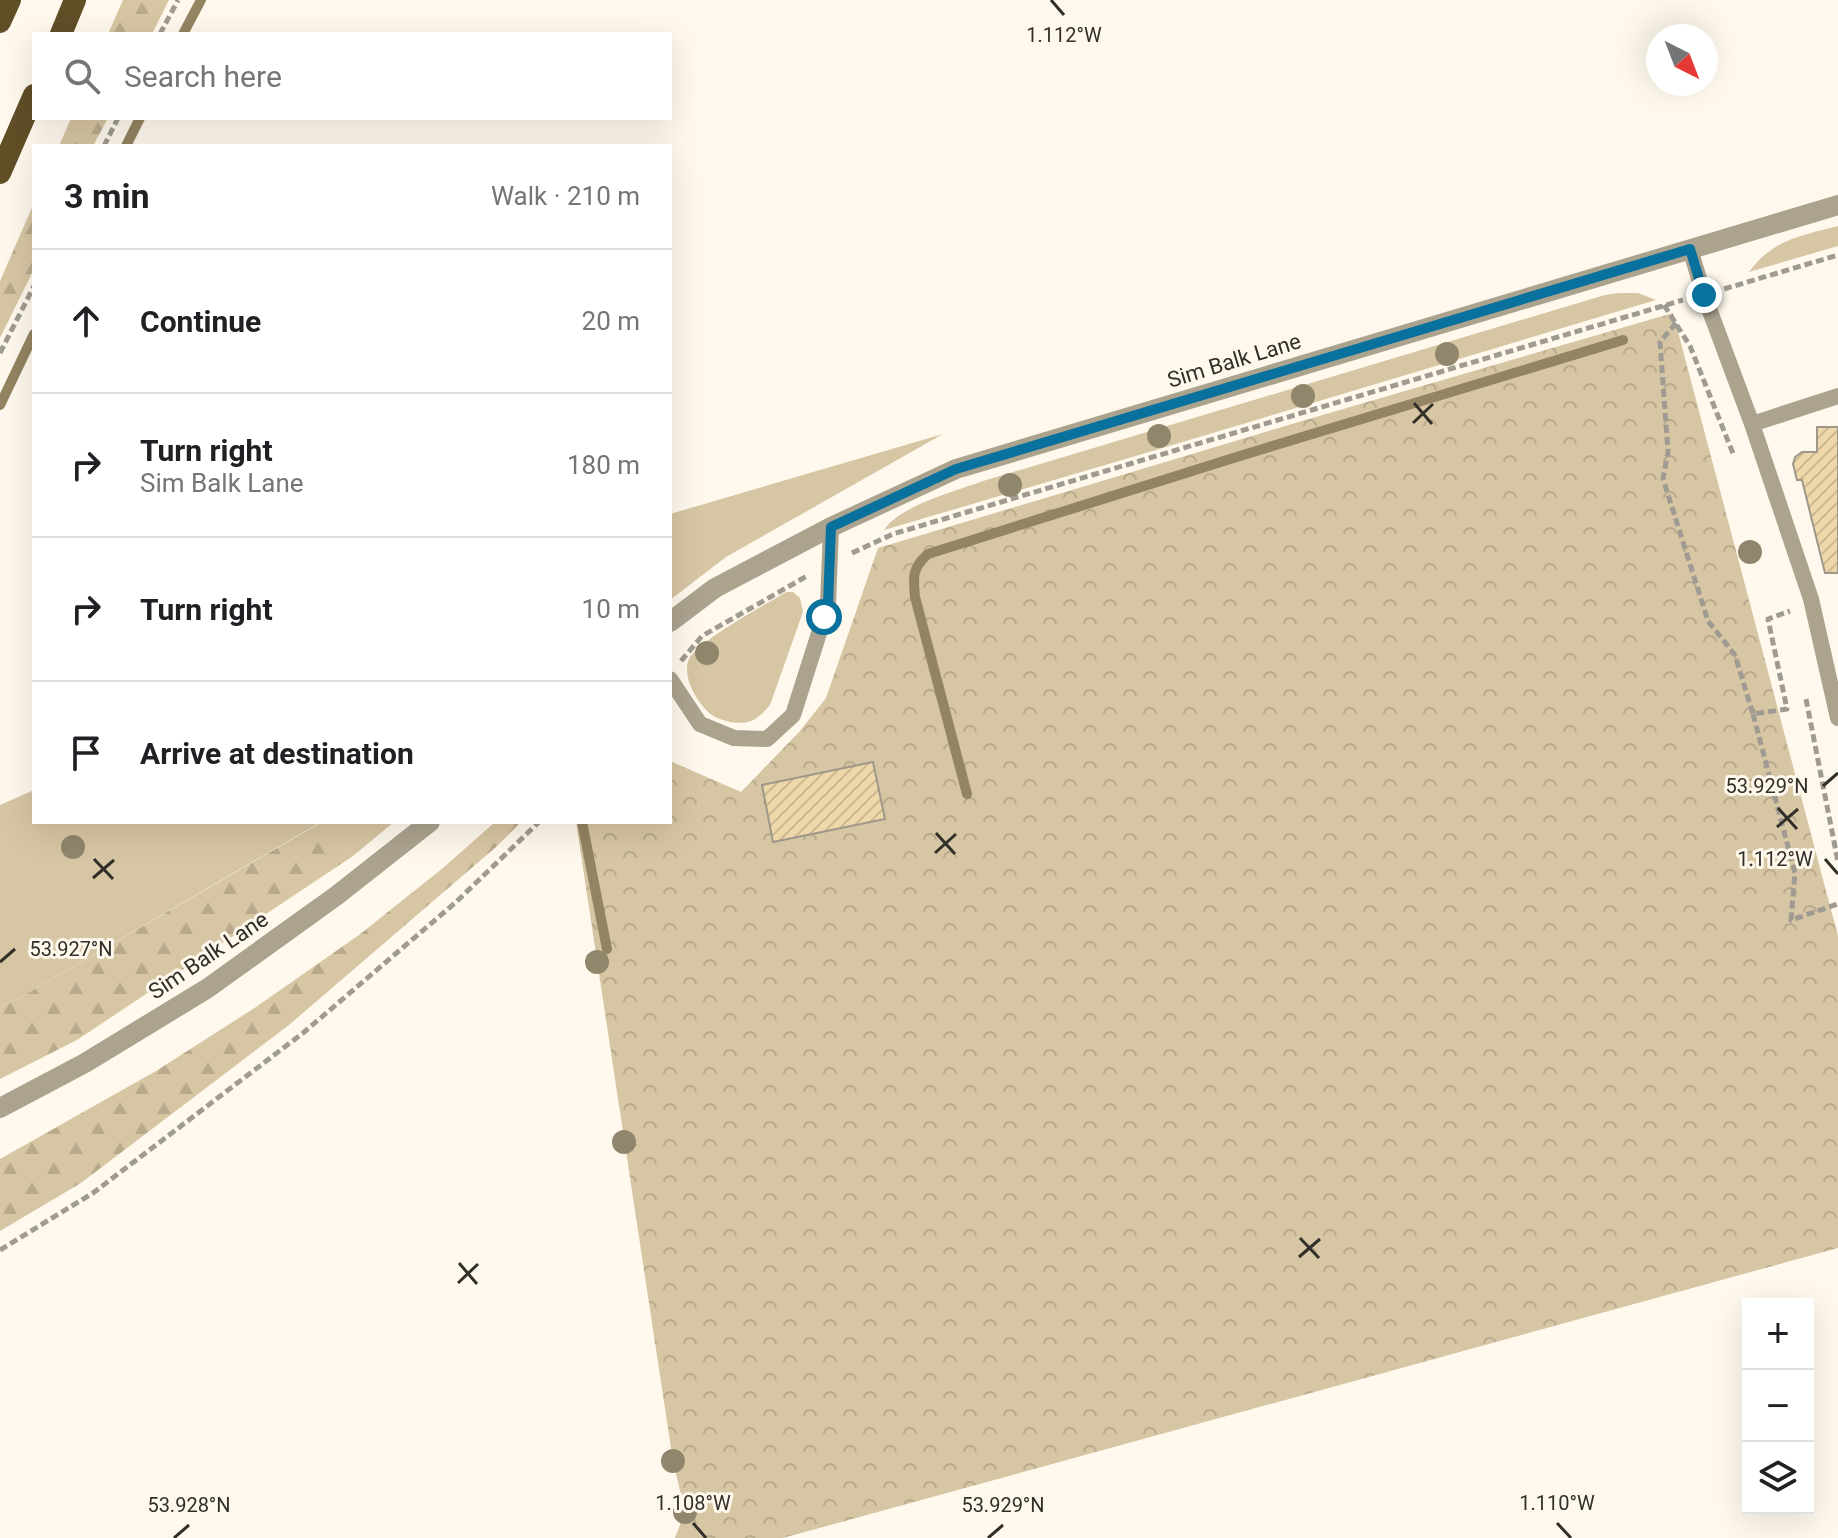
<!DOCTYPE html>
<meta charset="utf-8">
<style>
:root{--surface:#fff;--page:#f6f6f6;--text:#202124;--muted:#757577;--line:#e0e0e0}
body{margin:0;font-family:Roboto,sans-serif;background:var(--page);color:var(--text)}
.controls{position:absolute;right:24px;bottom:24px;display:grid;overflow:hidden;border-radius:0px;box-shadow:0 8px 32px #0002}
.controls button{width:72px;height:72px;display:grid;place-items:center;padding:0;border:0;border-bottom:2px solid var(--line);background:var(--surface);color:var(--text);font:40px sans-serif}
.compass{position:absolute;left:1646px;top:24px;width:72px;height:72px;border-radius:50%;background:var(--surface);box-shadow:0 8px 32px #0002;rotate:138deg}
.stop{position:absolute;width:24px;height:24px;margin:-18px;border:6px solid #08719d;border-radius:50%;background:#fff}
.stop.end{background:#08719d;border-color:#fff;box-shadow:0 2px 8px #0008}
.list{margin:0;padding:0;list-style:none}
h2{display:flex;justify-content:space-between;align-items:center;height:104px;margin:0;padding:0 32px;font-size:34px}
h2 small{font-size:26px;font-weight:400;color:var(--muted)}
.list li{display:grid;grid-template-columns:52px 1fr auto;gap:24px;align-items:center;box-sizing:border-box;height:144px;padding:0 32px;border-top:2px solid var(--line)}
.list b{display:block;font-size:30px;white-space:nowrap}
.list p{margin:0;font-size:26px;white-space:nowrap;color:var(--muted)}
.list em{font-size:26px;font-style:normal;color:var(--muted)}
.icon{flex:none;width:44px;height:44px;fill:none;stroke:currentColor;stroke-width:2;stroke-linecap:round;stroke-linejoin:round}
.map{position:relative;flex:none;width:1838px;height:1538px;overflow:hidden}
.search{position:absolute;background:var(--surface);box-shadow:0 8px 32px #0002;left:32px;top:32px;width:640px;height:88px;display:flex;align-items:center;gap:20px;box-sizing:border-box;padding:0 28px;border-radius:0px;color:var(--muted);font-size:30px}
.panel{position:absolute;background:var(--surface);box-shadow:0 8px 32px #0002;left:32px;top:144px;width:640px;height:680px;border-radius:0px}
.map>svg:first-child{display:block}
.grass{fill:#d7c6a4}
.forest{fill:url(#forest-firs)}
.park{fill:url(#park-crowns)}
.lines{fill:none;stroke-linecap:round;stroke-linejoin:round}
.stream{stroke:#938462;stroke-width:10}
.building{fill:url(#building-hatch);stroke:#9f988a;stroke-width:2}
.path{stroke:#a09b92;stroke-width:5;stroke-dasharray:8 4;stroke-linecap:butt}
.service{stroke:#aca38f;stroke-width:16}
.tertiary{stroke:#aca38f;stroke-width:20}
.trunk{stroke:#604e27;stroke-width:22}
.tree{fill:#90866b}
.route{stroke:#08719d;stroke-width:10}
.ticks{fill:none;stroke:#322f29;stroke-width:3}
.labels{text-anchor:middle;stroke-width:6;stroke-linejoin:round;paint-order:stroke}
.street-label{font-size:22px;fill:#322f29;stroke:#fff9ed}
.ticks-label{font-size:20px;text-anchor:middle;fill:#322f29;stroke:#fff9ed;stroke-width:6;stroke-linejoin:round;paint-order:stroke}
</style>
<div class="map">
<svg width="1838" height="1538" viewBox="0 0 1838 1538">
<defs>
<pattern id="forest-firs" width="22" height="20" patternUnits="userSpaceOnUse" patternTransform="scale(2)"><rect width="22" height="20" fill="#d7c6a4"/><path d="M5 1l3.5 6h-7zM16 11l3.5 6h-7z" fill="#b9aa8d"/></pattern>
<pattern id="park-crowns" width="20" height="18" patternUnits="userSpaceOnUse" patternTransform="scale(2)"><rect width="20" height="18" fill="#d7c6a4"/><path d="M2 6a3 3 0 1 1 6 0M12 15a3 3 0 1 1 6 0" fill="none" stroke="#b9aa8d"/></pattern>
<pattern id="building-hatch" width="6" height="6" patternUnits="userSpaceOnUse" patternTransform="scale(2)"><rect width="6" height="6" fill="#eed8a9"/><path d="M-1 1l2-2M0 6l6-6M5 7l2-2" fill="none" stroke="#cdba91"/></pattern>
</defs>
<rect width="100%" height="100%" fill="#fff9ed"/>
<!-- grass -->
<path class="grass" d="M1838,226V246L1749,272C1773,239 1801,236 1838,226Z
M1618,293H1638L1656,300L1156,450L884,530C899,506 956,491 983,481L1605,295Z
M943,434L726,557L670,600V514Z
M786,592H793L800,598L803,612L770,705C764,712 759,718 751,721C741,725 725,722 715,717C699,708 681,677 689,659C699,640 765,605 786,592Z
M34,790V822H394L353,856L319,823L16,1000L0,1006V805Z"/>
<!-- forest -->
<path class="forest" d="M123,0H169L152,34H108Z
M71,118H108L93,146H59Z
M34,203V269L0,338V281Z
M495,822H521L496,847L289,1025L81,1183L0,1231V1159L156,1071L256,1007L359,935L443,868Z
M320,823L353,856L77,1040L0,1079V1006L16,1000Z"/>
<!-- park -->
<path class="park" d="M1673,313L1838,936V1248L783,1538H675L685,1512L673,1461L576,822H670V761L741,792L800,731L826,698L878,548L1302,421Z"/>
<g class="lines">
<!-- stream -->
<path class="stream" d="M183,34L201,0
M126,146L140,118
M0,405L34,334
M967,794L915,597C913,577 912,568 928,554L1243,455L1623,340
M582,822L607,949"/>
</g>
<!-- building -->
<path class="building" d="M1817,427H1838V573H1825L1802,480H1797L1793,464L1795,457L1802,452H1817Z
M873,762L885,819L773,842L762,785Z"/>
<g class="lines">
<!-- path -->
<path class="path" d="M160,34L178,0
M104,146L118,118
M1724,289L1838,255
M1664,305L1690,346L1734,456
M1676,323L1660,342L1668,452L1663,479L1708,621L1735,655L1753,714L1787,709L1768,619L1790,611
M0,353L34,286
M852,553L893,534L1683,300
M681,661L702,636L807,576
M1806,699L1838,862
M1753,714L1795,873L1791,920L1838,904
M0,1250L93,1193L303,1033L455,903L539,822"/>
<!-- service -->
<path class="service" d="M1690,249L1704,295L1752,424L1811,599L1838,718
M1752,424L1838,396
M670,679L700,724L734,738L767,739L793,715L828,605L831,527"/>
<!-- tertiary -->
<path class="tertiary" d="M670,622L715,588L831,527L956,469L1838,205
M0,1108L85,1063L208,988L336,896L430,822"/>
<!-- trunk -->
<path class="trunk" d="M0,22L10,0
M61,34L75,0
M0,173L34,95"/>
</g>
<!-- trees -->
<g class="tree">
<circle cx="1447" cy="354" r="12"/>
<circle cx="1303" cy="396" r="12"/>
<circle cx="1159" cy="436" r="12"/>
<circle cx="1010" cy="485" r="12"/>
<circle cx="1750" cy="552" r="12"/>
<circle cx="707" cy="653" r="12"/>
<circle cx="73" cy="847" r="12"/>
<circle cx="597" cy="962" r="12"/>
<circle cx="624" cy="1142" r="12"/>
<circle cx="673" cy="1461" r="12"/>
<circle cx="685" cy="1512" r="12"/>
</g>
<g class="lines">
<!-- route -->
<path class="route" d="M824,617L828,605L831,527L956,469L1690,249L1704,295"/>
</g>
<!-- ticks -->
<path class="ticks" d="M1051,0L1064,15M1414,403L1432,424M1413,423L1433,404M1823,786L1838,773M1778,808L1797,829M1777,827L1798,809M936,833L955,854M935,853L956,834M94,859L113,879M1825,859L1838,874M93,878L114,860M0,962L15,949M1300,1238L1319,1258M1299,1257L1320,1239M459,1263L477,1284M458,1283L478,1264M693,1523L706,1538M1557,1523L1571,1538M174,1538L189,1525M988,1538L1003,1525"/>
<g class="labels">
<!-- street labels -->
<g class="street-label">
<text transform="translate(1234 360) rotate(-17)" y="8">Sim Balk Lane</text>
<text transform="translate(208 955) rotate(-34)" y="8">Sim Balk Lane</text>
</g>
</g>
<g class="ticks-label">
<text x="1064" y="42">1.112°W</text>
<text x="1767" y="793">53.929°N</text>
<text x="1775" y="866">1.112°W</text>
<text x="71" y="956">53.927°N</text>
<text x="693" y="1510">1.108°W</text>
<text x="1557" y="1510">1.110°W</text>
<text x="189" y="1512">53.928°N</text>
<text x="1003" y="1512">53.929°N</text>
</g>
</svg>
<div class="controls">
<button>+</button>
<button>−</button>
<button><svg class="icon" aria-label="layers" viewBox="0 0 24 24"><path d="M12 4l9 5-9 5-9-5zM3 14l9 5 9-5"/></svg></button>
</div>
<svg class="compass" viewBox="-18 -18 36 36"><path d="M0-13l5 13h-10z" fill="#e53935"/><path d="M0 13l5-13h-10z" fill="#757577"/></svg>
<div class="stop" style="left:824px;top:617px"></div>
<div class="stop end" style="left:1704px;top:295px"></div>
<div class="search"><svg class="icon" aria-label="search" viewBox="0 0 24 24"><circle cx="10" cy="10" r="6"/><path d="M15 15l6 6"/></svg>Search here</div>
<section class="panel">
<h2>3 min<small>Walk · 210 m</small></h2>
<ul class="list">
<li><svg class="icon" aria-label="ahead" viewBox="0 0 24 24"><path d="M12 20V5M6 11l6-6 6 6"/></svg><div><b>Continue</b></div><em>20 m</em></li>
<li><svg class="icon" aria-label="right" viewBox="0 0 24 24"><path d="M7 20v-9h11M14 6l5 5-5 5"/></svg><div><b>Turn right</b><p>Sim Balk Lane</p></div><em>180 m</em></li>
<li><svg class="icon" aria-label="right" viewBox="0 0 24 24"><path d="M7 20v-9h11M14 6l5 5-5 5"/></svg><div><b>Turn right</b></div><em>10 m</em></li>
<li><svg class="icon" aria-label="arrive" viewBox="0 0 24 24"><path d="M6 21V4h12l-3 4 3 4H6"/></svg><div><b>Arrive at destination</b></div></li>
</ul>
</section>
</div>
